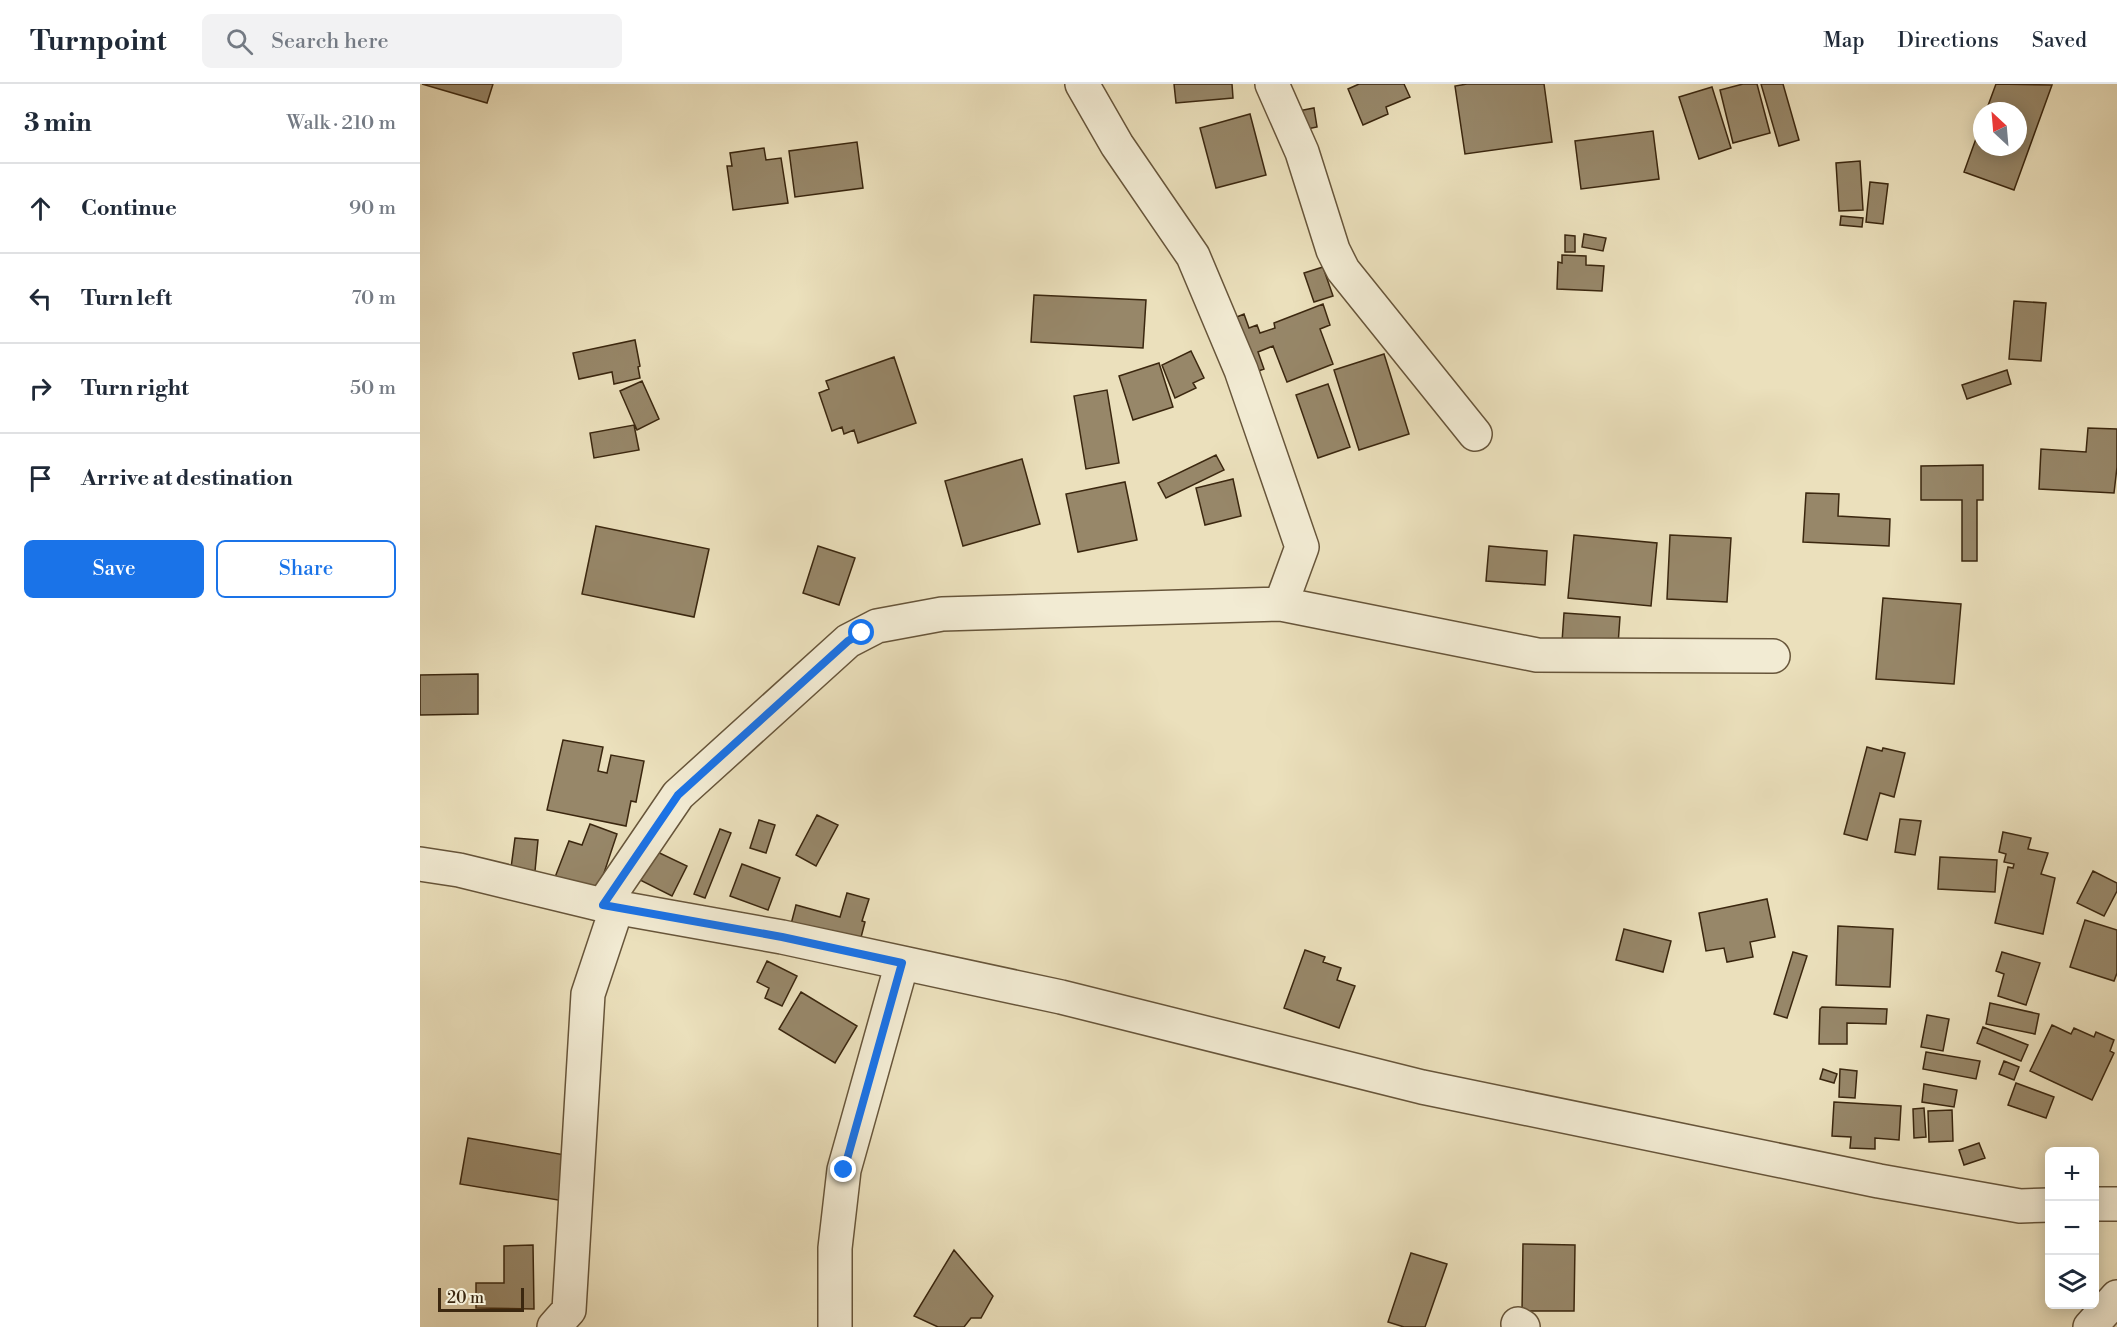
<!DOCTYPE html>
<meta charset="utf-8">
<style>
:root{--surface:#fff;--page:#f2f2f3;--text:#1f2937;--muted:#747a83;--line:#e0e1e3;--accent:#1a73e8}
body{margin:0;font-family:"Libre Bodoni",serif;background:var(--page);color:var(--text)}
.controls{position:absolute;right:18px;bottom:18px;display:grid;overflow:hidden;border-radius:9px;box-shadow:0 3px 15px #0003}
.controls button{width:54px;height:54px;display:grid;place-items:center;padding:0;border:0;border-bottom:2px solid var(--line);background:var(--surface);color:var(--text);font:30px sans-serif}
.compass{position:absolute;left:1553px;top:18px;width:54px;height:54px;border-radius:50%;background:var(--surface);box-shadow:0 3px 15px #0003;rotate:334deg}
.scale{position:absolute;left:18px;bottom:15px;width:86px;box-sizing:border-box;padding-left:6px;border:3px solid #3b270f;border-top:0;font-size:16px;line-height:21px;white-space:nowrap;color:#3b270f;-webkit-text-stroke:4px #f2ebd3;paint-order:stroke}
.stop{position:absolute;width:18px;height:18px;margin:-14px;border:4px solid #1a73e8;border-radius:50%;background:#fff}
.stop.end{background:#1a73e8;border-color:#fff;box-shadow:0 2px 6px #0008}
.list{margin:0;padding:0;list-style:none}
h2{display:flex;justify-content:space-between;align-items:center;height:78px;margin:0;padding:0 24px;font-size:26px}
h2 small{font-size:20px;font-weight:400;color:var(--muted)}
.list li{display:grid;grid-template-columns:39px 1fr auto;gap:18px;align-items:center;box-sizing:border-box;height:90px;padding:0 24px;border-top:2px solid var(--line)}
.list b{display:block;font-size:22px;white-space:nowrap}
.list em{font-size:20px;font-style:normal;color:var(--muted)}
.actions{display:flex;gap:12px;padding:18px 24px}
.actions a{flex:1;padding:14px 0;border:2px solid var(--accent);border-radius:9px;text-align:center;font-size:21px;color:var(--accent)}
.actions .main{background:var(--accent);color:#fff}
.icon{flex:none;width:33px;height:33px;fill:none;stroke:currentColor;stroke-width:2;stroke-linecap:round;stroke-linejoin:round}
.map{position:relative;flex:none;width:1697px;height:1243px;overflow:hidden}
header{display:flex;align-items:center;gap:36px;box-sizing:border-box;height:84px;padding:0 30px;background:var(--surface);border-bottom:2px solid var(--line)}
header strong{font-size:28px}
nav{display:flex;gap:33px;margin-inline-start:auto;font-size:21px}
.search{width:420px;height:54px;background:var(--page);display:flex;align-items:center;gap:15px;box-sizing:border-box;padding:0 21px;border-radius:9px;color:var(--muted);font-size:22px}
main{display:flex}
aside{flex:1;background:var(--surface)}
.map>svg:first-child{display:block}
.building{fill:#978769;stroke:#3b270f;stroke-width:1.5}
.lines{fill:none;stroke-linecap:round;stroke-linejoin:round}
.minor-casing{stroke:#67553a;stroke-width:36}
.minor{stroke:#f2ebd3;stroke-width:33}
.route{stroke:#1a73e8;stroke-width:8}
</style>
<header>
<strong>Turnpoint</strong>
<div class="search"><svg class="icon" aria-label="search" viewBox="0 0 24 24"><circle cx="10" cy="10" r="6"/><path d="M15 15l6 6"/></svg>Search here</div>
<nav><a>Map</a><a>Directions</a><a>Saved</a></nav>
</header>
<main>
<aside>
<h2>3 min<small>Walk · 210 m</small></h2>
<ul class="list">
<li><svg class="icon" aria-label="ahead" viewBox="0 0 24 24"><path d="M12 20V5M6 11l6-6 6 6"/></svg><div><b>Continue</b></div><em>90 m</em></li>
<li><svg class="icon" aria-label="left" viewBox="0 0 24 24"><path d="M17 20v-9H6M10 6l-5 5 5 5"/></svg><div><b>Turn left</b></div><em>70 m</em></li>
<li><svg class="icon" aria-label="right" viewBox="0 0 24 24"><path d="M7 20v-9h11M14 6l5 5-5 5"/></svg><div><b>Turn right</b></div><em>50 m</em></li>
<li><svg class="icon" aria-label="arrive" viewBox="0 0 24 24"><path d="M6 21V4h12l-3 4 3 4H6"/></svg><div><b>Arrive at destination</b></div></li>
</ul>
<div class="actions"><a class="main">Save</a><a>Share</a></div>
</aside>
<div class="map">
<svg width="1697" height="1243" viewBox="0 0 1697 1243">
<rect width="100%" height="100%" fill="#ebe0bc"/>
<filter id="stains"><feTurbulence type="fractalNoise" baseFrequency=".00333" numOctaves="4"/><feColorMatrix values="0 0 0 0 .2 0 0 0 0 .09 0 0 0 0 .02 0 0 0 .5 -.17"/></filter>
<radialGradient id="worn" r=".72"><stop offset=".6" stop-color="#630" stop-opacity="0"/><stop offset="1" stop-color="#630" stop-opacity=".3"/></radialGradient>
<!-- building -->
<path class="building" d="M2,0H73L67,19Z
M754,0H812L813,14L756,19Z
M939,0H984L990,13L966,23L968,30L943,41L928,5Z
M1047,0H1124L1132,58L1045,70L1035,2Z
M1323,0H1337L1350,49L1313,59L1300,6Z
M1341,0H1363L1379,56L1359,62Z
M1576,0L1632,1L1594,106L1544,88L1562,38V63H1598V27H1566Z
M1292,3L1311,64L1279,75L1259,13Z
M894,24L897,43L882,46L878,27Z
M830,30L846,91L796,104L780,44Z
M1233,47L1239,95L1161,105L1155,57Z
M437,58L443,104L375,113L369,67Z
M344,64L346,76L361,74L368,119L313,126L307,82H312L310,69Z
M1440,77L1443,126L1419,127L1416,79Z
M1450,98L1468,100L1463,140L1446,138Z
M1421,132L1443,134L1442,143L1420,141Z
M1164,150L1186,154L1183,167L1162,163Z
M1145,151L1155,152V168H1145Z
M1142,171L1166,172V181L1184,182L1182,207L1137,205L1138,178L1142,179Z
M903,183L913,212L894,218L884,189Z
M614,211L726,216L723,264L611,258Z
M1594,217L1626,219L1621,277L1589,275Z
M903,220L910,241L900,245L913,280L867,298L853,262L838,268L844,285L833,289L812,235L824,230L829,244L837,241L840,249L855,244L854,239Z
M215,256L220,282L218,283L220,294L194,300L192,288L159,295L153,269Z
M771,267L784,294L773,299L776,304L755,314L742,281Z
M964,270L989,350L939,366L914,286Z
M474,273L496,339L438,359L434,346L424,350L422,343L412,347L399,309L409,305L406,297Z
M739,279L753,323L713,336L699,292Z
M1587,286L1591,300L1547,315L1542,301Z
M222,297L239,335L217,346L200,307Z
M908,300L930,363L898,374L876,311Z
M687,306L699,379L666,385L654,312Z
M214,341L219,366L174,374L170,349Z
M1668,344L1697,345V383L1694,409L1619,405L1621,365L1666,368Z
M796,371L804,386L746,414L738,399Z
M602,375L620,440L543,462L525,397Z
M1563,381V416H1557V477H1542V416H1501V382Z
M813,395L821,432L785,441L776,404Z
M705,398L717,456L658,468L646,410Z
M1386,409L1419,410L1418,432L1470,435L1469,462L1383,458Z
M176,442L289,465L274,533L162,510Z
M1154,451L1237,459L1231,522L1148,514Z
M1250,451L1311,454L1307,518L1247,515Z
M398,462L435,474L419,521L383,509Z
M1069,462L1127,467L1125,501L1066,497Z
M1463,514L1541,520L1534,600L1456,595Z
M1144,529L1200,533L1198,561L1142,558Z
M58,590V630L0,631V591Z
M143,656L183,663L178,687L187,689L191,671L224,677L216,718L211,717L206,742L127,726Z
M1447,663L1462,667L1463,664L1485,669L1474,713L1460,709L1447,756L1424,750Z
M397,731L418,741L396,782L376,771Z
M1480,735L1501,737L1495,771L1475,768Z
M339,736L355,741L346,769L330,764Z
M170,740L197,750L175,816L132,801L149,757L162,761Z
M300,745L311,749L285,814L274,810Z
M1583,748L1611,754L1608,765L1628,769L1621,790L1635,794L1623,850L1575,839L1588,783L1593,784L1594,780L1584,778L1586,770L1579,768Z
M95,754L118,756L115,787L91,784Z
M227,763L267,782L252,812L212,792Z
M1520,773L1577,776L1575,808L1518,805Z
M322,780L360,794L348,826L310,812Z
M1673,787L1697,799V807L1684,832L1657,819Z
M427,809L449,815L442,837L445,838L439,861L370,844L376,821L420,833Z
M1347,815L1355,853L1330,858L1333,873L1307,878L1304,864L1286,867L1279,829Z
M1665,836L1697,846V889L1694,897L1650,883Z
M1418,842L1473,845L1470,903L1416,901Z
M1204,845L1251,857L1243,888L1196,876Z
M885,866L905,873L903,878L921,884L917,896L935,902L919,944L864,924Z
M1373,868L1387,872L1367,934L1354,930Z
M1582,868L1620,879L1606,921L1578,912L1584,890L1576,887Z
M347,877L377,892L362,922L345,914L349,904L337,898Z
M381,908L437,942L415,979L359,945Z
M1570,919L1619,930L1615,950L1566,940Z
M1402,923L1467,925L1466,940L1427,939V960H1399L1400,925Z
M1507,931L1529,935L1523,967L1501,963Z
M1632,941L1651,950L1654,944L1674,953L1676,948L1694,956L1690,967L1694,969L1672,1016L1610,987Z
M1563,943L1608,961L1601,977L1557,959Z
M1506,968L1560,977L1556,995L1503,985Z
M1584,977L1599,983L1594,996L1579,990Z
M1403,985L1417,990L1414,999L1400,995Z
M1420,985L1437,987L1435,1014L1419,1013Z
M1596,999L1634,1013L1626,1034L1588,1021Z
M1504,1000L1537,1006L1534,1023L1502,1018Z
M1414,1018L1481,1022L1479,1056L1455,1054V1065L1430,1064L1431,1053L1412,1052Z
M1504,1024L1506,1053L1494,1054L1493,1025Z
M1532,1026L1533,1057L1509,1058L1508,1027Z
M48,1054L151,1072L144,1117L40,1100Z
M1559,1059L1565,1074L1544,1081L1539,1066Z
M1103,1160L1155,1161L1154,1227H1102Z
M113,1161L114,1225L56,1224V1199H84V1162Z
M534,1166L573,1212L561,1234H551L544,1243H518L494,1232Z
M991,1169L1027,1180L1005,1243H984L968,1238Z"/>
<g class="lines">
<!-- minor casing -->
<g class="minor-casing">
<path id="minor" d="M662,0L697,61L773,172L821,286L882,463L861,520
M852,0L882,68L913,166L923,186L1055,350
M0,780L39,786L183,821L362,853L641,913L1002,1003L1459,1097L1600,1122L1630,1121
M183,821L258,711L428,557L457,542L522,530L861,520L1117,571L1353,572
M1674,1120H1697
M1098,1240L1103,1243
M134,1243L149,1226L168,910L197,823
M415,1243V1164L424,1086L482,879
M1670,1243L1697,1213"/>
</g>
<!-- minor -->
<use href="#minor" class="minor"/>
</g>
<g class="lines">
<!-- route -->
<path class="route" d="M424,1086L482,879L362,853L183,821L258,711L428,557L442,549"/>
</g>
<rect width="100%" height="100%" filter="url(#stains)"/>
<rect width="100%" height="100%" fill="url(#worn)"/>
</svg>
<div class="controls">
<button>+</button>
<button>−</button>
<button><svg class="icon" aria-label="layers" viewBox="0 0 24 24"><path d="M12 4l9 5-9 5-9-5zM3 14l9 5 9-5"/></svg></button>
</div>
<svg class="compass" viewBox="-18 -18 36 36"><path d="M0-13l5 13h-10z" fill="#e53935"/><path d="M0 13l5-13h-10z" fill="#747a83"/></svg>
<div class="scale">20 m</div>
<div class="stop" style="left:442px;top:549px"></div>
<div class="stop end" style="left:424px;top:1086px"></div>
</div>
</main>
